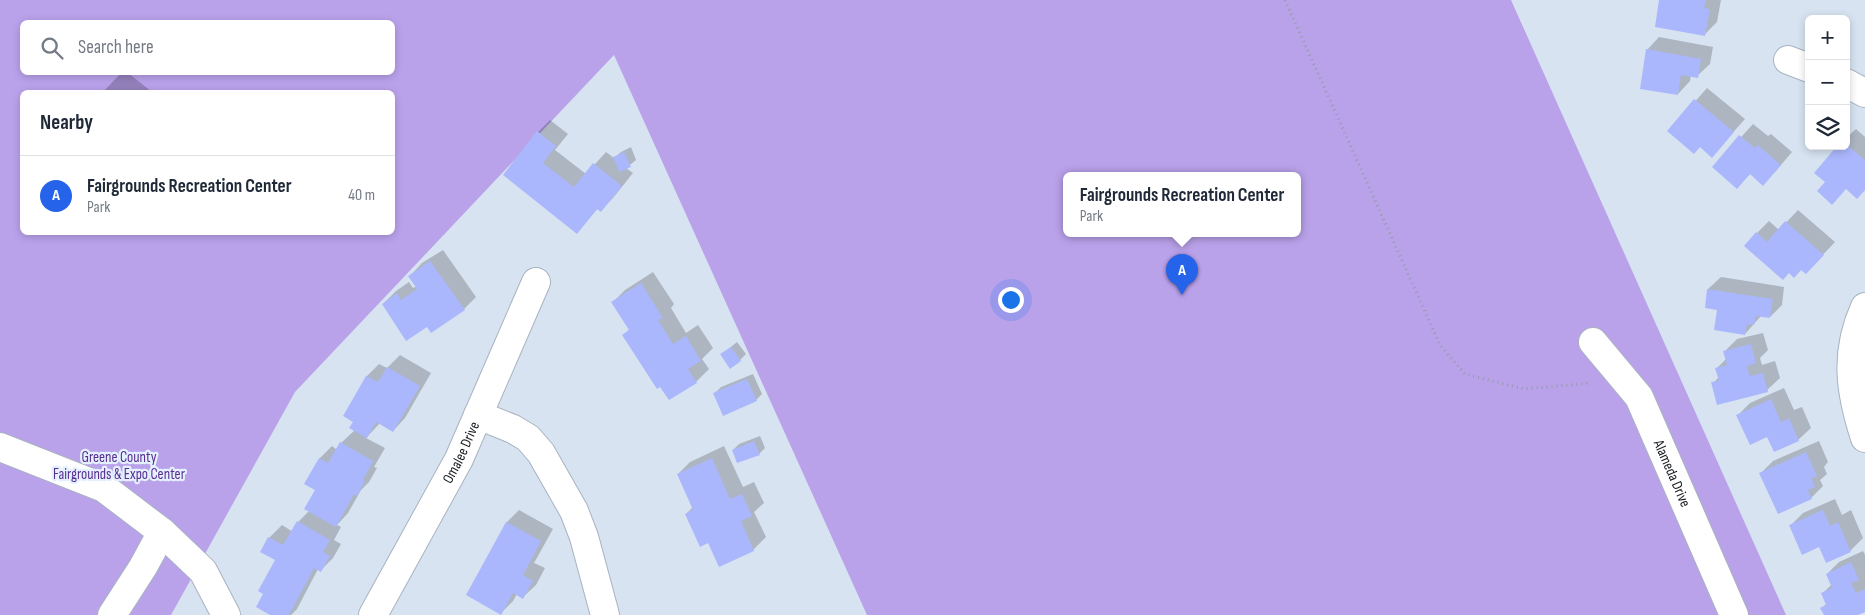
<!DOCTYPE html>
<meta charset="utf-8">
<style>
:root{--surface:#fff;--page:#f2f2f3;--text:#1f2937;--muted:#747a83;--line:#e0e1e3;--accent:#2563eb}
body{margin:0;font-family:"Sofia Sans Condensed",sans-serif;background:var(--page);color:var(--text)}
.controls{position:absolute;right:15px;top:15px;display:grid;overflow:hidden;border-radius:8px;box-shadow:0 2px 8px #0003}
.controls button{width:45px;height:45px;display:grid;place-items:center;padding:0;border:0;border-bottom:1px solid var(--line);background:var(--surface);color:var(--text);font:25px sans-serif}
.you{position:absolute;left:1010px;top:299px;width:18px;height:18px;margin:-12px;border:4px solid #fff;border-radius:50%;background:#1a73e8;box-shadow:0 0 0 8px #1a73e833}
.badge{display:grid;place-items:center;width:32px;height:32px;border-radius:50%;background:var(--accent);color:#fff;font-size:16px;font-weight:700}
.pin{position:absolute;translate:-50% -41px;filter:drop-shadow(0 1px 2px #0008)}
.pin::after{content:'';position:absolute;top:26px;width:18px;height:15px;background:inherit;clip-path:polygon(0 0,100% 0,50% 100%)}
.popup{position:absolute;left:1063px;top:172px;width:238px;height:65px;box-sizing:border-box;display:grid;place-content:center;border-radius:8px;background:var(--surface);filter:drop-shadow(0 1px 4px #0005);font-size:16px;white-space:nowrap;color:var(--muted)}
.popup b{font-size:19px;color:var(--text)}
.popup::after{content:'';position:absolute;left:50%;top:100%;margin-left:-10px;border:10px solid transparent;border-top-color:var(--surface)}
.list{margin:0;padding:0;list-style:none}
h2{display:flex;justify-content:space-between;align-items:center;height:65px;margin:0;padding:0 20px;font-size:21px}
h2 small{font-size:16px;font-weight:400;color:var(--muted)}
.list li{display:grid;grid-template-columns:32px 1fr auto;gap:15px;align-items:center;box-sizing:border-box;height:80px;padding:0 20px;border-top:1px solid var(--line)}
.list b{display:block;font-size:19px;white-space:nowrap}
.list p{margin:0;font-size:16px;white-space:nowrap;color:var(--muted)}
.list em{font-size:16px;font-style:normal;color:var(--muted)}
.icon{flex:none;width:28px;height:28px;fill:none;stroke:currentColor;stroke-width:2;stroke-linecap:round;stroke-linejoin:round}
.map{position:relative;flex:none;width:1865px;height:615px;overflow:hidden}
.search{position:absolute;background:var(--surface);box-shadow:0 2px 8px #0003;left:20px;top:20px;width:375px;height:55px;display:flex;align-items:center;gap:12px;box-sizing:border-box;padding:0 18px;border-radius:8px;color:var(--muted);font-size:19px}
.panel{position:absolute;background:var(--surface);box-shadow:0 2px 8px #0003;left:20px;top:90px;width:375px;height:145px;border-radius:8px}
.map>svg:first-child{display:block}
.green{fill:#baa2eb;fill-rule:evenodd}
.shadow{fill:#0003}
.building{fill:#abb7fc}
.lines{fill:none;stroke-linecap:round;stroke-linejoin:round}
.minor-casing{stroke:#a8b3c1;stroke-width:30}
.path{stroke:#939ca6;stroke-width:3;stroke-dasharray:1 4;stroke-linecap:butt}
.minor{stroke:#fff;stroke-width:28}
.labels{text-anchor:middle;stroke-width:4.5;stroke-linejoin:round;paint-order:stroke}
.street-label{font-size:15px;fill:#171b1f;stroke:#e4f0fe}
.park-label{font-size:15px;fill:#582e90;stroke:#e4f0fe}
</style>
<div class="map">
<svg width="1865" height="615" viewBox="0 0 1865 615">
<rect width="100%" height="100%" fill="#d7e3f1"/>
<!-- green -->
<path class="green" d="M0,0H1511L1786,615H867L614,55L295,392L171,615H0ZM22,22H392V72H22ZM22,92H392V232H22ZM1067,176H1297V234H1067Z"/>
<!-- shadow -->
<path class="shadow" d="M1660,0H1721L1717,22L1705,34Z
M1659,37L1713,47L1710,64L1697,76L1691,75L1690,81L1678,94L1647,50Z
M122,72H127L152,92H103Z
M1707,88L1745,119L1712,156L1700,146L1669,131Z
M550,120L568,134L555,150L586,174L606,152L614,158L621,152L631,147L636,160L626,168L633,173L613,198L601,210L598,208L577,233L505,175L538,132Z
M1753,124L1768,136L1771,134L1792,152L1775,172L1751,173L1737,187L1714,167Z
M1856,129L1865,137V189L1847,188L1827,182L1846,146V138Z
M1798,210L1835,242L1818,260L1802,269L1794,276L1757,233L1769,221L1779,230Z
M443,250L476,297L464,309L427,325L383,304L396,291L409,282L413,288L417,286L410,276L422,263Z
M653,272L674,304L671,308L686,333L698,325L713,348L702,359L709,369L696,382L669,399L624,335L630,329L613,302L625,290Z
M1721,277L1784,287L1782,305L1770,317L1761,316L1745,334L1708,289Z
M1763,333L1768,350L1760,358L1762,365L1775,361L1780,378L1767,390L1713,383L1719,377L1717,368L1727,358L1725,351L1737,339Z
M737,342L746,354L740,360L722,354Z
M400,355L431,373L405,418L393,431L380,423L366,438L385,448L374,467L377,468L369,482L361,490L348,513L337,525L341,527L334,540L341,544L333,558L321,570L318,569L297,609L291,615H273L265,593L276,560L262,552L269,538L282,525L293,532L298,522L309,511L316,489L320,458L332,446L337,450L341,443L355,430L354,422L345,416L367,376L379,364L387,368Z
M753,374L762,394L756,400L715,393L721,387Z
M1784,388L1794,410L1802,407L1811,428L1798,440L1767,435L1738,415L1750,403Z
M760,436L765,448L759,454L733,450L739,444Z
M1819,441L1828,462L1824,467L1827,474L1820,480L1823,486L1811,498L1761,473L1773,461Z
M724,446L743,487L754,482L764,503L754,512L766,537L753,550L708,541L686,514L693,507L678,474L690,462Z
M1835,499L1842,515L1851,510L1863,538L1851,550L1827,561L1820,546L1791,525L1803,513Z
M519,510L553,529L534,563L545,568L536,585L523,597L517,594L513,601L501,613L468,595L507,522Z
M1863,551L1865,555V610L1855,615H1825L1822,608L1827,603L1823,593L1832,584L1827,574L1839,562Z"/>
<!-- building -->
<path class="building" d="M1659,0H1706L1704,8L1710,9L1705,36L1655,27Z
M1646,49L1701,59L1698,78L1681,75L1678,95L1640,89Z
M1694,99L1734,132L1712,158L1700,147L1694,154L1667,131Z
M537,131L556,146L543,163L574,187L593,163L622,186L601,212L597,209L577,234L503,175Z
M1739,135L1755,148L1758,145L1781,165L1763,186L1750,174L1737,189L1712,167Z
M1846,144L1865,160V190L1857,199L1846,189L1832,205L1817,191L1825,182L1814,173L1837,146H1846Z
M624,152L631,167L619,172L613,157Z
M1785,221L1824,255L1806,274L1801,270L1794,278L1789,273L1783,280L1744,246L1756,232L1767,242Z
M430,261L465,310L431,333L427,327L406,341L382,304L397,293L401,300L417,289L408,276Z
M641,283L663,318L658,320L673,344L686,336L701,361L688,369L697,383L669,400L660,387L657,389L622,335L629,330L611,302Z
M1707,289L1773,299L1770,318L1756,316L1754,325L1747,324L1745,335L1714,330L1717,310L1705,308Z
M1751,344L1756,363L1747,366L1750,376L1763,373L1768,392L1717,405L1711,382L1719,381L1715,368L1727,365L1723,351Z
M731,347L741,361L730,369L720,354Z
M387,367L420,386L393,432L376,422L367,438L349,428L353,422L343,416L366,376L378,382Z
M747,379L757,401L723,416L713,393Z
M1771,399L1781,422L1789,418L1799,441L1774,452L1767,437L1750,445L1736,415Z
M754,441L760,455L737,463L732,450Z
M340,442L373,461L363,480L365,481L357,496L354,494L336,527L304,509L315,490L304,484L319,458L328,463Z
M1806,452L1817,476L1811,478L1815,487L1808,490L1812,499L1778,514L1759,473Z
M712,458L730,499L742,494L752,516L741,521L754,551L719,567L708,543L700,547L685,514L693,510L677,474Z
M1823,510L1830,526L1838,522L1851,552L1826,563L1819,547L1802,555L1789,525Z
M297,521L330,540L323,552L330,556L321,572L314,568L289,615H270L256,607L263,594L258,591L275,560L260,552L268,537L283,545Z
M506,522L541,541L523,575L533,581L523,599L513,593L501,615L466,595Z
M1851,562L1859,580L1851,583L1856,593L1865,589V612L1858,615H1824L1820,608L1826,605L1821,593L1832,588L1826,574Z"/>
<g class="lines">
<!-- minor casing -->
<g class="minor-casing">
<g id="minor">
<path d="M1788,60L1809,68"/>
<path d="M1846,83L1865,93"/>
<path d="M1865,307C1844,353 1850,392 1865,438"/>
<path id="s1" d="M1593,342L1639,397L1734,615"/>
<path d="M478,415L513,429L528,438L541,453L574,511L584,537L605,615"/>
<path d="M0,447L104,488L162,532L203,571L226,615"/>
<path d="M112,615L143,567L162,532"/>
<path id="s2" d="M373,615L459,459L536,282"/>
</g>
</g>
<!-- path -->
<path class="path" d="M1285,0L1440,345L1465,374L1524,389L1591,383"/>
<!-- minor -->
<use href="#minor" class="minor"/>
</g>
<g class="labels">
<!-- street labels -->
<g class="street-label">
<text dy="5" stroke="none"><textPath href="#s2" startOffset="185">Omalee Drive</textPath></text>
<text dy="5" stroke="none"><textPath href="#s1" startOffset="155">Alameda Drive</textPath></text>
</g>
<!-- park labels -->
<g class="park-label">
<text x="119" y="462">Greene County<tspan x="119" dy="17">Fairgrounds &amp; Expo Center</tspan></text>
</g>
</g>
</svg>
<div class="controls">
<button>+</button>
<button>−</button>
<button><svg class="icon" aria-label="layers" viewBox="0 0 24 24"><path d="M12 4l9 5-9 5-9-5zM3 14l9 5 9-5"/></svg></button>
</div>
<div class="you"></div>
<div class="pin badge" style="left:1182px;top:295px">A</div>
<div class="popup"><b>Fairgrounds Recreation Center</b>Park</div>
<div class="search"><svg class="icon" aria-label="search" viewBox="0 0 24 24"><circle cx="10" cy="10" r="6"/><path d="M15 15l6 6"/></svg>Search here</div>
<section class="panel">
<h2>Nearby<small></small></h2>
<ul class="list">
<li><span class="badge">A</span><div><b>Fairgrounds Recreation Center</b><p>Park</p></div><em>40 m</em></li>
</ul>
</section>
</div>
